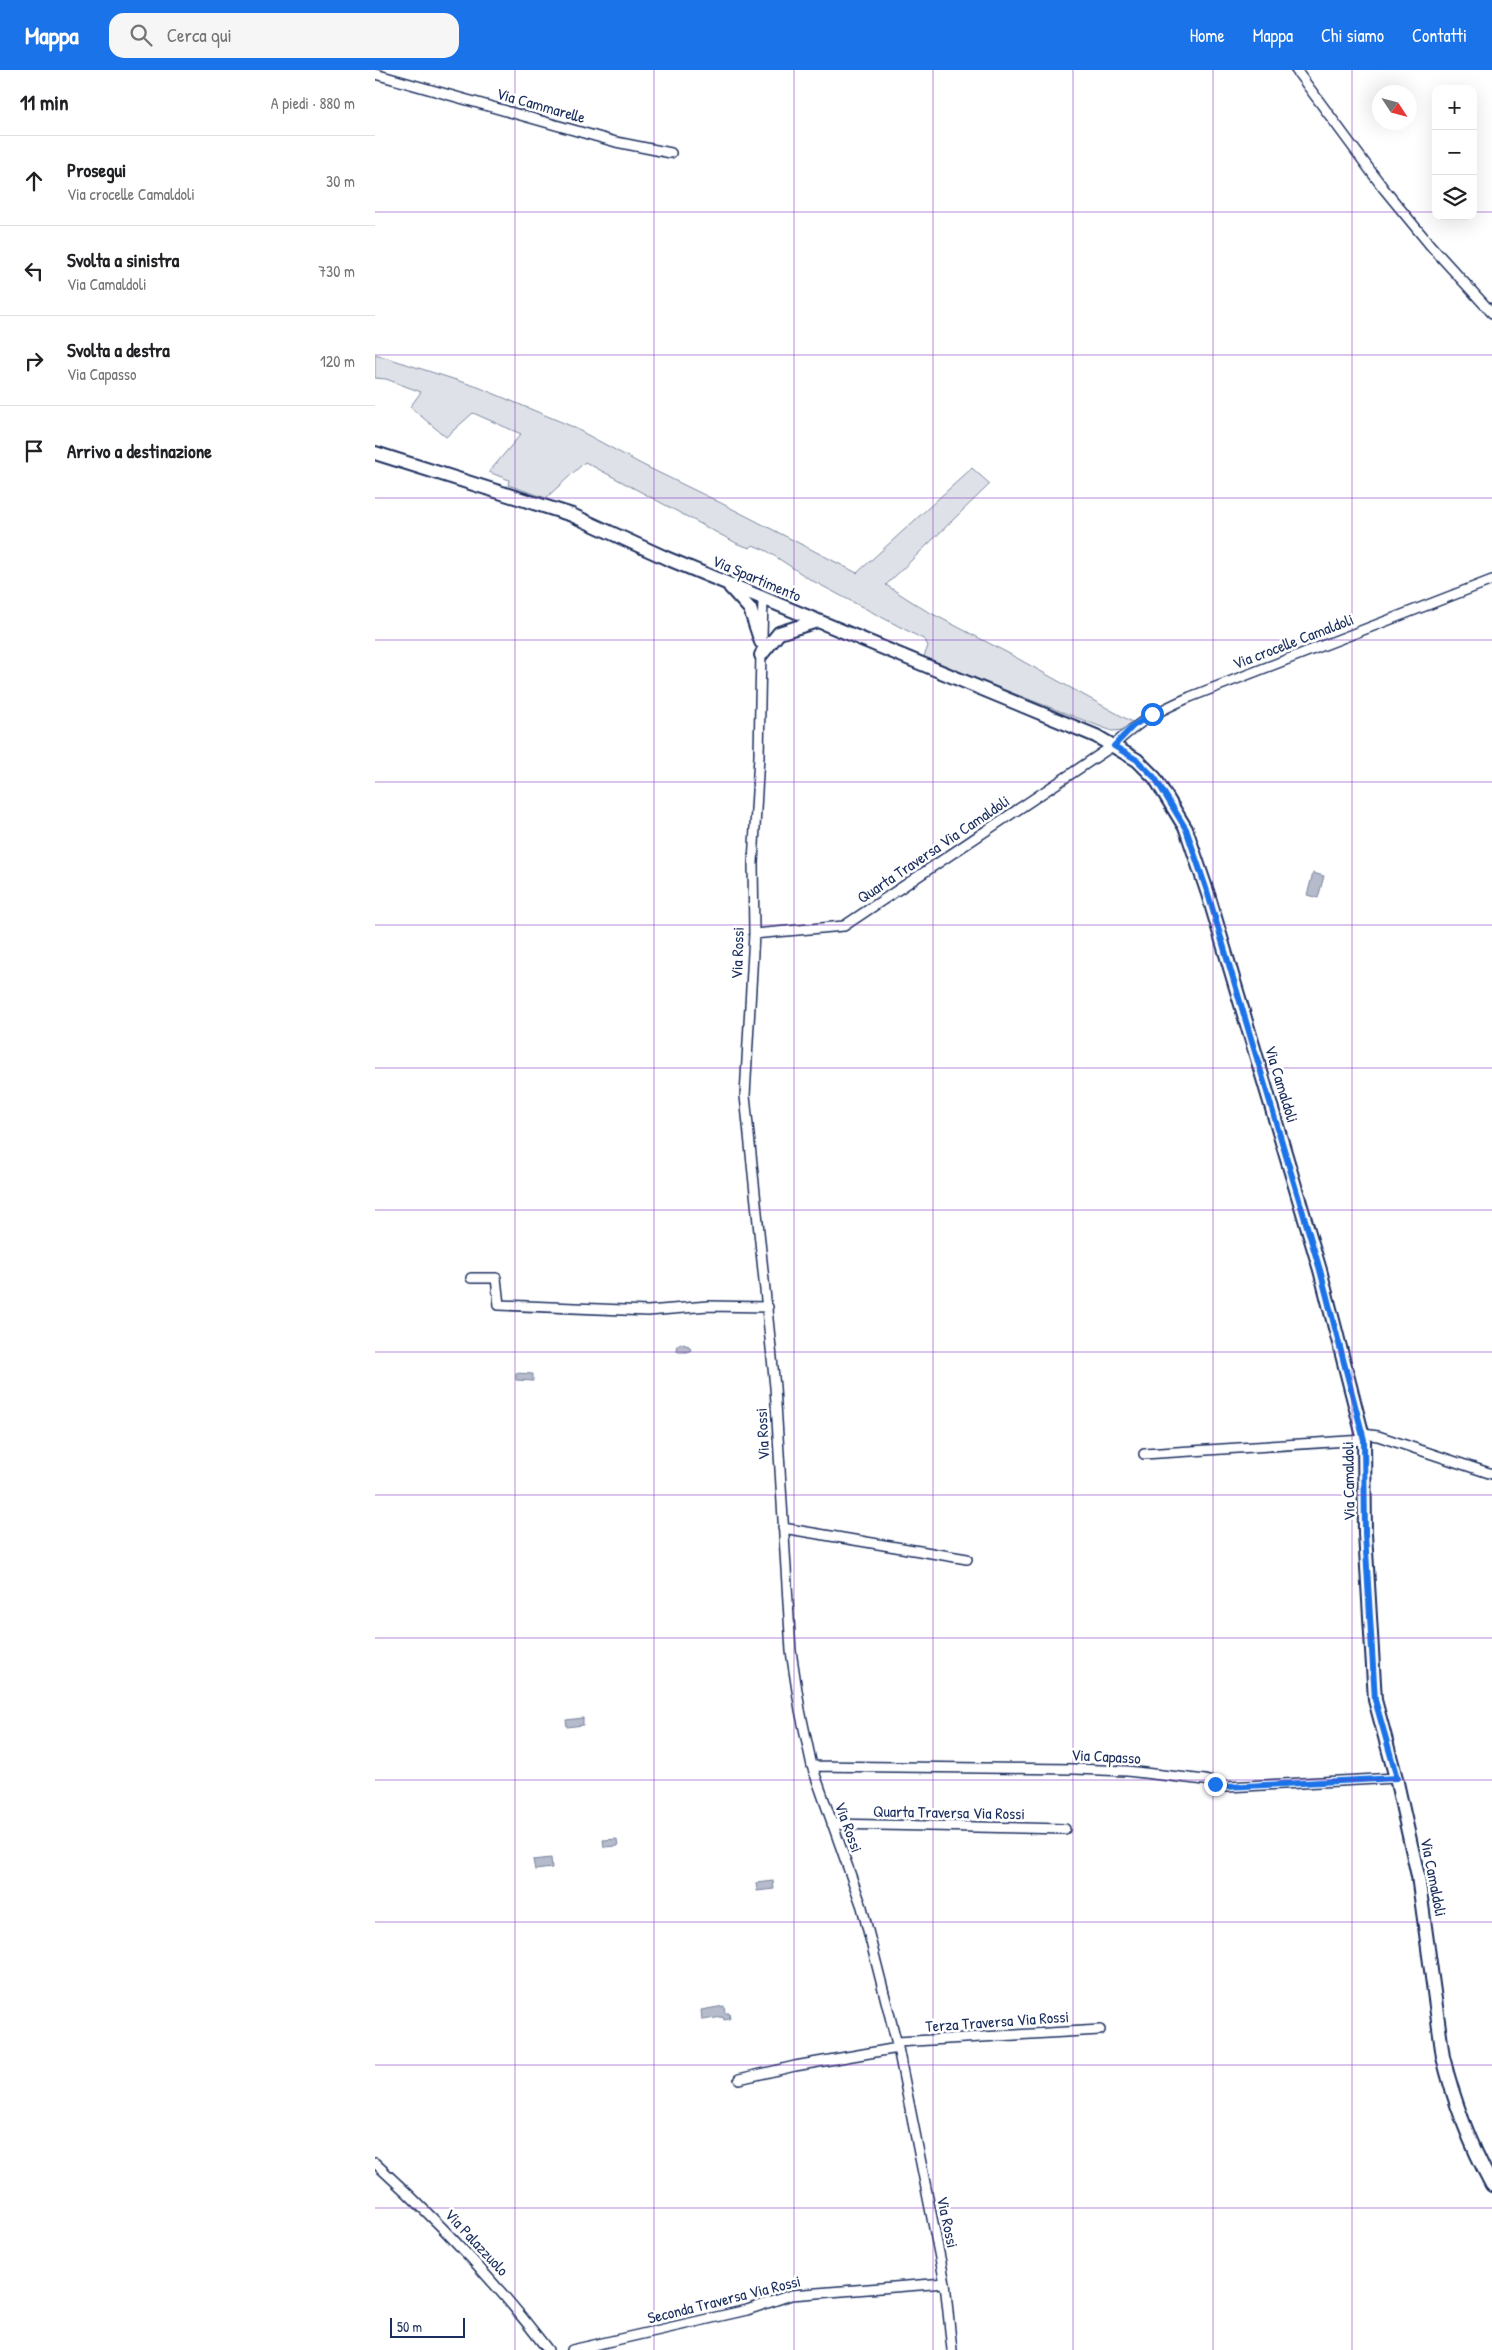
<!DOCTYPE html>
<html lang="it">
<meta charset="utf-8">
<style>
:root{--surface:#fff;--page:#f6f6f6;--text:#202124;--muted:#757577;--line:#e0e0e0;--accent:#1a73e8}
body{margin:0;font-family:"Patrick Hand",sans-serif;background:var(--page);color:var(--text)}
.controls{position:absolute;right:15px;top:15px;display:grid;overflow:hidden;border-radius:10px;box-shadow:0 5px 20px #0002}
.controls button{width:45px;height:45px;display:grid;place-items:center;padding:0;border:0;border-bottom:1px solid var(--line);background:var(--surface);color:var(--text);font:25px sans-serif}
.compass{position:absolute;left:997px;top:15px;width:45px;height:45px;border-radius:50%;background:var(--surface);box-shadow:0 5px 20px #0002;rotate:126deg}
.scale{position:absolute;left:15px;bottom:12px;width:75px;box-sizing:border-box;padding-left:5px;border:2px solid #1b2f5e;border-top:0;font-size:14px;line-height:18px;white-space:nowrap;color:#1b2f5e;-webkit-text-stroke:4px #fff;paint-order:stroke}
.stop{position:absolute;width:15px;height:15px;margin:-11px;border:4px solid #1a73e8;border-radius:50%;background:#fff}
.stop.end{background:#1a73e8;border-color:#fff;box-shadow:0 1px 5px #0008}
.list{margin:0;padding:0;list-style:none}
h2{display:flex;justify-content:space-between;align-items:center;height:65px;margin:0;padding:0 20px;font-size:21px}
h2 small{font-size:16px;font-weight:400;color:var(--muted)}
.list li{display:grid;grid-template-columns:32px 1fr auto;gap:15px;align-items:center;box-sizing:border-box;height:90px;padding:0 20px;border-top:1px solid var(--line)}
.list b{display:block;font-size:19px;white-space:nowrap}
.list p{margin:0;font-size:16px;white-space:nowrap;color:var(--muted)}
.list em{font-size:16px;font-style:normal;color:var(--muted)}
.icon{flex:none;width:28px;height:28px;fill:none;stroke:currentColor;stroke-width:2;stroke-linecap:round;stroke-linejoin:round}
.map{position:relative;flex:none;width:1117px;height:2280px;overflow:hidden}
header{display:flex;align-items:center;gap:30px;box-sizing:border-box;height:70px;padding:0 25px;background:var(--accent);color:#fff}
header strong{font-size:24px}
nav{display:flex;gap:28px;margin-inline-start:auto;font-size:18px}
.search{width:350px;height:45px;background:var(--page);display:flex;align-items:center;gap:12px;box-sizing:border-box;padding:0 18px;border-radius:15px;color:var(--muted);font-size:19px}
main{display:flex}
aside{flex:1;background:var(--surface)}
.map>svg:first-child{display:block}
.green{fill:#dee1e7;stroke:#7c88a2}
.water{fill:#b5bbca;stroke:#77839f}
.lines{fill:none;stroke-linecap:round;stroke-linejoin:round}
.street-casing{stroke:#1b2f5e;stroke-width:12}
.secondary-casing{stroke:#1b2f5e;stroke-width:16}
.street{stroke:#fff;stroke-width:9}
.secondary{stroke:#fff;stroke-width:12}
.route{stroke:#1a73e8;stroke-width:6}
.grid{fill:none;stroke:#7b2cbf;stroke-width:1;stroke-opacity:0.55}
.labels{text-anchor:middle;stroke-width:5;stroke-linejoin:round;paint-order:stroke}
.street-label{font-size:16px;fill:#1b2f5e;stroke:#fff}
</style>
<header>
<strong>Mappa</strong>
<div class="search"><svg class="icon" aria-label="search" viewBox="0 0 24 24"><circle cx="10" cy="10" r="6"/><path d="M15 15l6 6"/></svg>Cerca qui</div>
<nav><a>Home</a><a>Mappa</a><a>Chi siamo</a><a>Contatti</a></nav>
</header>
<main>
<aside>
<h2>11 min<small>A piedi · 880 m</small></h2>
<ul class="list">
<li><svg class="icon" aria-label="ahead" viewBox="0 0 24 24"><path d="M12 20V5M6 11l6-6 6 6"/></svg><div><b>Prosegui</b><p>Via crocelle Camaldoli</p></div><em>30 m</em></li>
<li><svg class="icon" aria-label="left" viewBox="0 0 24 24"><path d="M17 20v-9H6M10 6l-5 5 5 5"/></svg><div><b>Svolta a sinistra</b><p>Via Camaldoli</p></div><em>730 m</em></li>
<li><svg class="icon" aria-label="right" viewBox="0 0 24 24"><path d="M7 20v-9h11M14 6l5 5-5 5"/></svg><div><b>Svolta a destra</b><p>Via Capasso</p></div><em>120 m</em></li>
<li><svg class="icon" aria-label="arrive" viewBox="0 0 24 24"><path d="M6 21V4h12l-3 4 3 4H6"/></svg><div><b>Arrivo a destinazione</b></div></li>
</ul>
</aside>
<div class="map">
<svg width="1117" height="2280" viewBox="0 0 1117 2280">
<rect width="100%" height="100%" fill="#fff"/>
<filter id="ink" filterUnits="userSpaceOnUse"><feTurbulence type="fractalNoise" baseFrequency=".02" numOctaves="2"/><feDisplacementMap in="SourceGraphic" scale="10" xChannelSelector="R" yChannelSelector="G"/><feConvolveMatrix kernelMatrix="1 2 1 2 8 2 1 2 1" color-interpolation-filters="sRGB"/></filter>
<g filter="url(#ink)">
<!-- green -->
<path class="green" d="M0,284L103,317L196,356L268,395L342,431L482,503L597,398L615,414L511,515L550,540L631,582L759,653L750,660L737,661L548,589L553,576L550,570L436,510L392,481L378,475L375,478L363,474L210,392L171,428L133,415L134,410L114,402L146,364L98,343L71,367L35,337L46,322L11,309L0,308Z"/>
<!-- water -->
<path class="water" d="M938,803L949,806L943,828L932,825Z
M305,1273L314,1276L316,1280L312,1282H303L301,1277Z
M141,1303L158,1304V1311L141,1310Z
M208,1648V1655L192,1657L191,1650Z
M242,1769L243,1776L229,1777L228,1770Z
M176,1788L177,1798L160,1800L158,1790Z
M398,1811L399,1819L382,1821L381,1813Z
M349,1936L350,1943H354L355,1949L349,1950L348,1947L327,1950L326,1940Z"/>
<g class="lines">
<!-- street casing -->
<g class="street-casing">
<path id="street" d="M921,0L1009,119L1055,175L1117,243
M0,4L241,72L296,83
M387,568L388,528
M386,581L384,686L378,793L379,864L370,1026L400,1317L416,1581L425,1640L437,1696L487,1837L523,1978L570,2213L577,2280
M379,864L469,856L739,675C764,651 783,641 815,627L1117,510
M96,1208H121L124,1235L273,1241L333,1236L393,1237
M988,1364L1003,1366L1117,1404
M769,1384L989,1370
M408,1458L592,1489
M437,1696L699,1699L752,1701L830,1710L852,1717L1021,1708
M457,1754L690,1759
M522,1972L725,1960
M364,2009L420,1996L523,1978
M0,2093C63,2150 121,2212 173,2280
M197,2280L372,2240L416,2225L570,2213"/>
</g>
<!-- secondary casing -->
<g class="secondary-casing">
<path id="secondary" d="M0,383L197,445L291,488L721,666L762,690L780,708L811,759L833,824L945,1200L989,1370L990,1464L1000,1630L1021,1708L1043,1806L1068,1987C1079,2032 1095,2074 1117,2115
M355,517L375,539L386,572
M386,585L404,563L442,551"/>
</g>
<!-- street -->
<use href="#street" class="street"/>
<!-- secondary -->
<use href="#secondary" class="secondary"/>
</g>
</g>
<g class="lines" filter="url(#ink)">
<!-- route -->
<path class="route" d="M777,644L758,656L739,676L762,690L780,708L811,759L833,824L945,1200L989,1370L990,1464L1000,1630L1022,1708L852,1717L840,1714"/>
</g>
<!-- grid -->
<path class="grid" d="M140,0V2280M279,0V2280M419,0V2280M558,0V2280M698,0V2280M838,0V2280M977,0V2280M0,142H1061M1098,142H1117M0,285H1117M0,428H1117M0,570H1117M0,712H1117M0,855H1117M0,998H1117M0,1140H1117M0,1282H1117M0,1425H1117M0,1568H1117M0,1710H1117M0,1852H1117M0,1995H1117M0,2138H1117"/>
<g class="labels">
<!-- street labels -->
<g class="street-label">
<text transform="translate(166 35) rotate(16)" y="6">Via Cammarelle</text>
<text transform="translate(382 508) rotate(23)" y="6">Via Spartimento</text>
<text transform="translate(918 571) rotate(-21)" y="6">Via crocelle Camaldoli</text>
<text transform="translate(558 779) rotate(-34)" y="6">Quarta Traversa Via Camaldoli</text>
<text transform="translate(362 883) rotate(-88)" y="6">Via Rossi</text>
<text transform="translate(907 1014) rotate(73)" y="6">Via Camaldoli</text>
<text transform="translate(387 1364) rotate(-93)" y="6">Via Rossi</text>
<text transform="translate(973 1411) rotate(-91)" y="6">Via Camaldoli</text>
<text transform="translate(731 1686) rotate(3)" y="6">Via Capasso</text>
<text transform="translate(574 1742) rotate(1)" y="6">Quarta Traversa Via Rossi</text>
<text transform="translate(474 1757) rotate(70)" y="6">Via Rossi</text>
<text transform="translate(1059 1807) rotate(79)" y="6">Via Camaldoli</text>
<text transform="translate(622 1951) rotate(-4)" y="6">Terza Traversa Via Rossi</text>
<text transform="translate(573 2152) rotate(78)" y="6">Via Rossi</text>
<text transform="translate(102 2172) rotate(47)" y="6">Via Palazzuolo</text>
<text transform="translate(349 2229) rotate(-14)" y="6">Seconda Traversa Via Rossi</text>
</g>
</g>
</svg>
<div class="controls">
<button>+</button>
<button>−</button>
<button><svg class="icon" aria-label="layers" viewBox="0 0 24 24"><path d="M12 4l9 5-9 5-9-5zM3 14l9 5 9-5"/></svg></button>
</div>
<svg class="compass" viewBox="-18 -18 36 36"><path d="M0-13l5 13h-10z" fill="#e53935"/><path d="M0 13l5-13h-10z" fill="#757577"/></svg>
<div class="scale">50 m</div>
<div class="stop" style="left:777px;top:644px"></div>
<div class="stop end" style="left:840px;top:1714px"></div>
</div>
</main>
